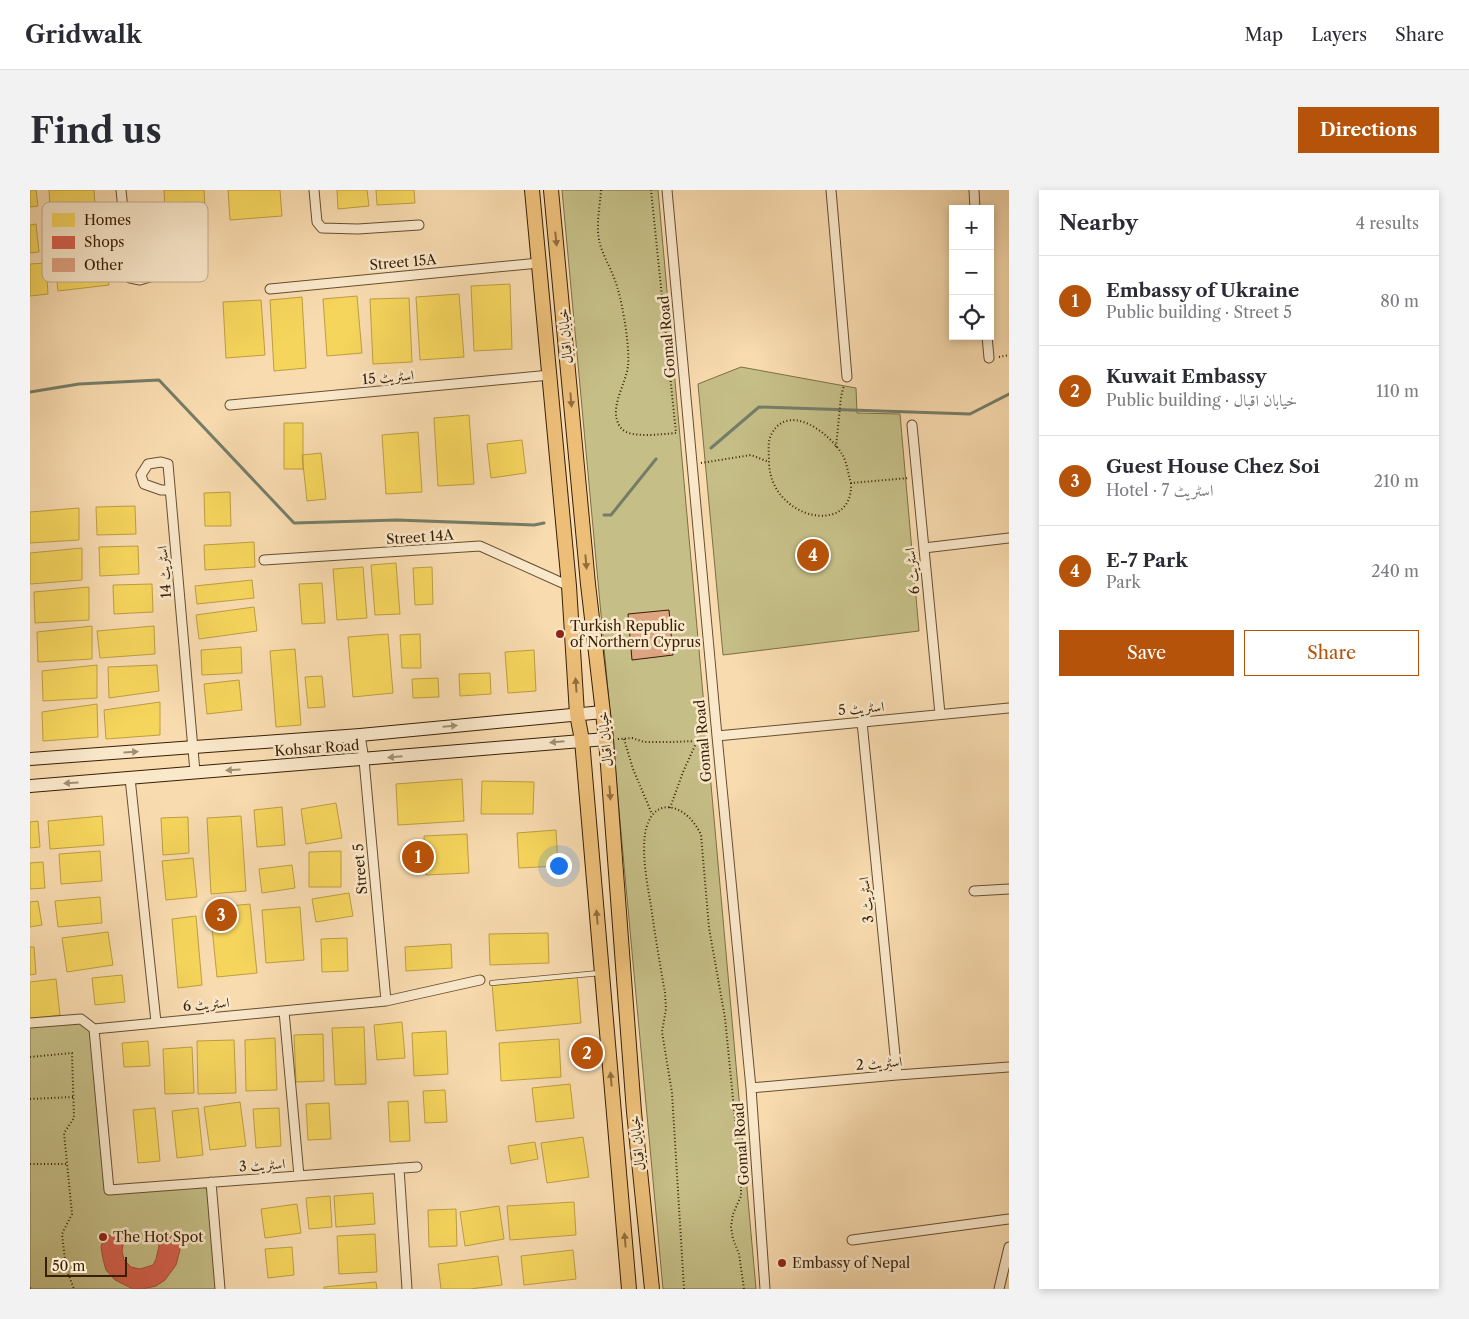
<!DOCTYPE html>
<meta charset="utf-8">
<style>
:root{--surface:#fff;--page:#f2f2f3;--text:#2b2b33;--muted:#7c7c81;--line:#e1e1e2;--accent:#b45309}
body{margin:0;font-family:"Libre Caslon Text",Amiri,serif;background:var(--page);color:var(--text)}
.controls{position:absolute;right:15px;top:15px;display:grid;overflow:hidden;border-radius:0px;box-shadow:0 2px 8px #0003}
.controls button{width:45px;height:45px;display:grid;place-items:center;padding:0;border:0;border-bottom:1px solid var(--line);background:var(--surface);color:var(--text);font:25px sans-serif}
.scale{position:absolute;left:15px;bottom:12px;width:82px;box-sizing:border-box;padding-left:5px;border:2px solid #381f04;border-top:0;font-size:14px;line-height:18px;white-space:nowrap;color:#381f04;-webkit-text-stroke:4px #fae8cb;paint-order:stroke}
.you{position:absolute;left:528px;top:675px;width:18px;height:18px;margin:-12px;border:4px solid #fff;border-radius:50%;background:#1a73e8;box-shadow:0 0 0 8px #1a73e833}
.badge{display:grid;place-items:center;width:32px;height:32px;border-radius:50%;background:var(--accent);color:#fff;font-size:16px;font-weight:700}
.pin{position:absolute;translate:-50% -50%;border:2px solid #fff;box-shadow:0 1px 5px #0006}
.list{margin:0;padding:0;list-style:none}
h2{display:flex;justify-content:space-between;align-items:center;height:65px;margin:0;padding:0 20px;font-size:21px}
h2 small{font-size:16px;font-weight:400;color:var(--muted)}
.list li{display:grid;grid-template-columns:32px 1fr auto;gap:15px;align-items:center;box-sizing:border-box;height:90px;padding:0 20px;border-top:1px solid var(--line)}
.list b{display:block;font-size:19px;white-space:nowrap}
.list p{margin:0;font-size:16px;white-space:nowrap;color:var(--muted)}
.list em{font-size:16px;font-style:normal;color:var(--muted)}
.actions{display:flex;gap:10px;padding:15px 20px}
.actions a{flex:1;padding:11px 0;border:1px solid var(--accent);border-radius:0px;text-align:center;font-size:18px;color:var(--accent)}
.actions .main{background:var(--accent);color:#fff}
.icon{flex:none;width:28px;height:28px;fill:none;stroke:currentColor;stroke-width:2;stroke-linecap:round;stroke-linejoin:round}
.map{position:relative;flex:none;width:979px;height:1099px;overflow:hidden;border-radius:0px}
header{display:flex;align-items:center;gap:30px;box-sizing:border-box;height:70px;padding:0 25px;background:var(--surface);border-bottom:1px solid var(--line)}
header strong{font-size:24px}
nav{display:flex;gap:28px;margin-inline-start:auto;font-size:18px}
.intro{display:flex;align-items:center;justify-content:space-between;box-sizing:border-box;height:120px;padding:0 30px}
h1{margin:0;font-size:35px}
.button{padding:12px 22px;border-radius:0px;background:var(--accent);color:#fff;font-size:18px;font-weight:700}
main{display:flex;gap:30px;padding:0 30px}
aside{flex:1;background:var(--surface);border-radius:0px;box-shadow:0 2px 8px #0003}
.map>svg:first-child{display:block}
.green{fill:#c5be86;stroke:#7e6e45}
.homes{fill:#f6d55c;stroke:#bd9e42}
.shops{fill:#d6604d;stroke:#a74c37}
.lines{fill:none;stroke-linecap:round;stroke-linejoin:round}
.stream{stroke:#757d68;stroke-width:3}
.building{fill:#dea381;stroke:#381f04}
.lane-casing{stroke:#684e2f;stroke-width:6}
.street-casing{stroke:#684e2f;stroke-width:11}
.secondary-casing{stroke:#381f04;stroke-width:14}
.primary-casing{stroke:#381f04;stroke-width:16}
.path{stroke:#381f04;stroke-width:2;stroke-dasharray:1 2.5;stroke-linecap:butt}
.lane{stroke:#fae8cb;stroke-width:4.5}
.street{stroke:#fae8cb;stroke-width:9}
.secondary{stroke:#fae8cb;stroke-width:12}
.primary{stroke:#ecbe78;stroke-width:14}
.oneway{fill:#926e3e}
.oneway2{fill:#a38e71}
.poi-dot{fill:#8f2418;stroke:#fae8cb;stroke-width:2}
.labels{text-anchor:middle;stroke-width:5;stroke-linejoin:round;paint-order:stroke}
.street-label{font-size:14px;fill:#381f04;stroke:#fae8cb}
.poi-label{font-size:14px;fill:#381f04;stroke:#fae8cb;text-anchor:start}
.key{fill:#fae8cb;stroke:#c0ac8f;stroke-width:1}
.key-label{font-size:14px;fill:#381f04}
</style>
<header>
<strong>Gridwalk</strong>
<nav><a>Map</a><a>Layers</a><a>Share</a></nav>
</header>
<div class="intro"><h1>Find us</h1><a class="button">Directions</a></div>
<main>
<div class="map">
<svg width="979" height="1099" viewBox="0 0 979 1099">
<rect width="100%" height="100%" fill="#f8dbaf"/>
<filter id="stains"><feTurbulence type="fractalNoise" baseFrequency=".004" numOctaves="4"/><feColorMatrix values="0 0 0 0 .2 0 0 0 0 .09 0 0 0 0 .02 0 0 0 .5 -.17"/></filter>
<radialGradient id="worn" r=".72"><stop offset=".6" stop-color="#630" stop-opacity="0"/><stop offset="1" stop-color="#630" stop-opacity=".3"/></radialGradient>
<!-- green -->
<path class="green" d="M532,0H628L726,1099H633Z
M711,177L826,198L827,223L870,224L889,441L693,465L668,194Z
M51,829L64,839L79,1000L181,992L190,1099H0V833Z"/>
<!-- homes -->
<path class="homes" d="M0,0H6L8,16L0,17Z
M19,0H64L65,15L20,19Z
M134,0H174L176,37L136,39Z
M198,0H250L252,26L200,30Z
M307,0H337L339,16L308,19Z
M346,0H384L385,13L347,15Z
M6,34L9,62L0,63V35Z
M75,65L79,95L28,101L25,71Z
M16,73L18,104L0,106V74Z
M480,94L482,159L444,161L441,96Z
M429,104L434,167L390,170L386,107Z
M327,106L332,163L297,166L293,109Z
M272,107L276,178L244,181L240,110Z
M379,108L382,172L343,174L340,109Z
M231,110L235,165L196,168L193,112Z
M439,225L444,294L408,296L404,228Z
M254,233H273V279H254Z
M388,242L392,302L356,304L352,245Z
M492,250L496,283L461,288L457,254Z
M291,263L296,309L277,311L272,265Z
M200,302L201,336H175L174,303Z
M105,316L106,344L67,345L66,317Z
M49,318V350L0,353V322Z
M224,352L225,377L175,380L174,355Z
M108,356L109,384L70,386L69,357Z
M52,358V390L0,394V363Z
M366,373L370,424L345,425L341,375Z
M333,377L337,428L307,430L303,379Z
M402,377L403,414L385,415L383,378Z
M222,390L224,408L167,414L165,396Z
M292,393L295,433L272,434L269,394Z
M122,394L123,422L84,424L83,395Z
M59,397V430L5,433L4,402Z
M224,417L227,441L169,449L166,425Z
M62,436V469L8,472L7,442Z
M124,436L125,464L70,468L67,441Z
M358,444L363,503L323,507L318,447Z
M390,444L391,478H372L370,445Z
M211,457L212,483L172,485L171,460Z
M265,459L271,535L246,537L240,461Z
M504,460L506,501L478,503L475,462Z
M67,475V508L13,511L12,481Z
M127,475L129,501L79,508L78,477Z
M460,483L461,504L430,506L429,484Z
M292,486L295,517L278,518L275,487Z
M408,488L409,507L383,508L382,489Z
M209,490L212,520L177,524L174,494Z
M130,512V545L76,549L74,520Z
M67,514L68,547L13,551L12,522Z
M432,589L434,631L368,635L366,594Z
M452,591L504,592L503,624H451Z
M306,613L312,648L276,654L271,619Z
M252,617L255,655L227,657L224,620Z
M72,626L74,655L20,659L18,631Z
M211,626L216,701L181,704L177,628Z
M158,627L159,663L133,665L131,628Z
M8,631L10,657L0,658V632Z
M526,640L528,676L489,678L487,643Z
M437,644L439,683L396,685L394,646Z
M70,661L72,691L31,694L29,664Z
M311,661V697H279V662Z
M163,668L167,707L136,710L132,671Z
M13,672L15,698L0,699V673Z
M262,675L265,698L232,703L229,679Z
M319,703L323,726L286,732L282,709Z
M70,707L72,733L28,737L25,711Z
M8,711L12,735L0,737V712Z
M220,714L227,783L187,787L180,718Z
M270,717L274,770L236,773L232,720Z
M166,726L172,795L148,798L142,729Z
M78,742L83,775L37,782L32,748Z
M518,743L519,773L460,775L459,744Z
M317,748L318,781L292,782L291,749Z
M421,754L422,778L376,781L375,757Z
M0,757H4L6,784L0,785Z
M92,785L95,812L65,815L62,788Z
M547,785L551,833L466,841L462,793Z
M26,789L30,825L0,829V792Z
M372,832L375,868L347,870L344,835Z
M334,837L336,894L305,895L302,838Z
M416,841L418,884L384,886L382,843Z
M293,844L294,891L266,892L264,845Z
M245,848L247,900L216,901L215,850Z
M529,849L531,887L471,891L469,853Z
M204,850L206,903L168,904L167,851Z
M118,851L120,876L94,877L92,853Z
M162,857L164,903L135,904L133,859Z
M540,894L544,928L506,932L502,898Z
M415,900L417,932L395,933L393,901Z
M378,911L380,951L360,952L358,912Z
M210,912L216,956L180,960L174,917Z
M299,913L301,949L278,950L276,914Z
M125,918L130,971L108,973L103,920Z
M168,918L173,965L147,968L142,921Z
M249,918L251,956L226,958L223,919Z
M553,947L559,987L517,993L511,953Z
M505,952L508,969L481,974L478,956Z
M343,1003L345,1034L306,1037L304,1006Z
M300,1006L302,1037L279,1039L276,1008Z
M544,1012L546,1045L480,1050L477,1016Z
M267,1014L271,1043L235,1048L231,1019Z
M469,1016L474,1049L435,1056L430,1022Z
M426,1019L427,1056L399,1057L398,1020Z
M345,1044L347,1082L309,1084L307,1046Z
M262,1057L264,1085L238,1088L235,1059Z
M543,1060L546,1089L494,1095L491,1066Z
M468,1066L472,1095L440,1099H411L408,1074Z
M346,1092L347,1099H294V1097Z"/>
<!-- shops -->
<path class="shops" d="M148,1043L150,1060L146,1075L135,1090L126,1096L112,1099H103L85,1090L76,1080L73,1069L71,1057L75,1044L94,1049L92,1061L94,1070L101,1077L110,1079L123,1075L126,1069L129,1056L128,1050Z"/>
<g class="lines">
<!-- stream -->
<path class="stream" d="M0,202L49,194L129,190L264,333L367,330L504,335L514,333
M681,258L729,217L940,224L979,204
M574,325H581L626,269"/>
</g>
<!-- building -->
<path class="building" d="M639,420L643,465L602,470L598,424Z"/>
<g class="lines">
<!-- lane casing -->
<g class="lane-casing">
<path id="lane" d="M462,793L570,783"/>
</g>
<!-- street casing -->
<g class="street-casing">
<path id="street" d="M91,0L100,88L110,90L123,86L127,76C123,63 110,60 97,63
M284,0L287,32L292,38L328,39L389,35
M637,0L687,546L721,898L735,1099
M801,0L817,187
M944,0L945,19
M240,99L509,73
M957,146L959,168
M200,215L520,185
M882,235L910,524
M140,300H131L114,294L111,285L118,274L131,272L138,274L165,582
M894,358L979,348
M234,370L450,356L539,396
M832,532L867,885
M330,545L334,570L356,811
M687,546L979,518
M100,588L126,832
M944,701L979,699
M254,821L269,986
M0,833L51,829L64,839
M64,839L79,1000L387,977
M64,839L356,811L450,790
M721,898L867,885L979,877
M369,978L377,1099
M181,992L190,1099
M822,1050L979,1029
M969,1099L979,1057"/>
</g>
<!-- secondary casing -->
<g class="secondary-casing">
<path id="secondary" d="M0,569L330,545L573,522
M0,596L576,549"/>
</g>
<!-- primary casing -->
<g class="primary-casing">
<path id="primary" d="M502,0L539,396L547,524L552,550L599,1099
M521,0L558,394L576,549L604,922L622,1099"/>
</g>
<!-- path -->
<path class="path" d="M571,0C570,16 566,34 569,50C572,65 584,83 588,100C593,116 600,159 598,176C596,195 577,220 591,238C599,249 633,244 646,243L621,0
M969,167L979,165
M806,257L811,207L814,195
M671,273L721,265L739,272
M821,293C824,347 741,330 739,273C739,263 737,251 742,243C760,212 800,244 812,264C817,272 818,284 821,293L879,288
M588,549L602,548L614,552H641L667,551L677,548
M594,549L603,579L622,624
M640,618L653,582L667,551
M0,867L42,863L44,928L34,943L42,1024L32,1044L36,1078L44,1099
M0,909L43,907
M0,974H37
M0,1098L2,1099
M654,1099L642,903L632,842L636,819L635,803C630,775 625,745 621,716C617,693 612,667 615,644C622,602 658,615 671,645L679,738L695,828L711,990V1006L703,1024L701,1037L703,1049L709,1064L714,1099"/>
<!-- lane -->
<use href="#lane" class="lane"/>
<!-- street -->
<use href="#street" class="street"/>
<!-- secondary -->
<use href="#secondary" class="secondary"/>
<!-- primary -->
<use href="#primary" class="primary"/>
</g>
<!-- one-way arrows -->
<defs><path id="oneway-solid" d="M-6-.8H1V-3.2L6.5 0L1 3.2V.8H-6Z" transform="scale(1.25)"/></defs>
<g class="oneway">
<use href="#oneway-solid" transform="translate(526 49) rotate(84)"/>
<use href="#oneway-solid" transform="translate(541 210) rotate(85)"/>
<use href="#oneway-solid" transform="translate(556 372) rotate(85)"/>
<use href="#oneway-solid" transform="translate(546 495) rotate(-94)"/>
<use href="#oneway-solid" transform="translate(580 603) rotate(86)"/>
<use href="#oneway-solid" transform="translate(567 727) rotate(-95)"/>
<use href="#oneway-solid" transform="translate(581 889) rotate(-95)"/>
<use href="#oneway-solid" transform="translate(595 1050) rotate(-95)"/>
</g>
<g class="oneway2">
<use href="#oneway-solid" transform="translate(420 536) rotate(-5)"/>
<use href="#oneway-solid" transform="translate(527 552) rotate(175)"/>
<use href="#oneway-solid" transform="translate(101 562) rotate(-4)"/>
<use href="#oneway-solid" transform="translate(365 567) rotate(175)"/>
<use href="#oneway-solid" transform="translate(203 580) rotate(176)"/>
<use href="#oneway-solid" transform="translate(41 593) rotate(176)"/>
</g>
<!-- markers -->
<g class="poi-dot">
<circle cx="530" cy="444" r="5"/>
<circle cx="73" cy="1047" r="5"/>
<circle cx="752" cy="1073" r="5"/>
</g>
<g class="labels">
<!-- street labels -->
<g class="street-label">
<text transform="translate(373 72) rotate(-5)" y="5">Street 15A</text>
<text transform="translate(535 146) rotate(-95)" y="5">خیابان اقبال</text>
<text transform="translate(637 147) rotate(-95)" y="5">Gomal Road</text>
<text transform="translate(358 187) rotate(-5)" y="5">اسٹریٹ 15</text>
<text transform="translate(390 347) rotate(-4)" y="5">Street 14A</text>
<text transform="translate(882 381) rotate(-96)" y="5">اسٹریٹ 6</text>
<text transform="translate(134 382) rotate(-95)" y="5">اسٹریٹ 14</text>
<text transform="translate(831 518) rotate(-5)" y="5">اسٹریٹ 5</text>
<text transform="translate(575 549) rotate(-95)" y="5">خیابان اقبال</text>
<text transform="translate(673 551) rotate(-95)" y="5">Gomal Road</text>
<text transform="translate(287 558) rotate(-4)" y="5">Kohsar Road</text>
<text transform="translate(330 679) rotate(-95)" y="5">Street 5</text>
<text transform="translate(836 710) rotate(-96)" y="5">اسٹریٹ 3</text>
<text transform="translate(176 814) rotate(-5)" y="5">اسٹریٹ 6</text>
<text transform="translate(849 873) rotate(-5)" y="5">اسٹریٹ 2</text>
<text transform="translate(607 953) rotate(-96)" y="5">خیابان اقبال</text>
<text transform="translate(711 954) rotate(-94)" y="5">Gomal Road</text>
<text transform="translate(232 975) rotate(-4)" y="5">اسٹریٹ 3</text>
</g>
<!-- poi labels -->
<g class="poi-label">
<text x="540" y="441">Turkish Republic<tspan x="540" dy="16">of Northern Cyprus</tspan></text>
<text x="83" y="1052">The Hot Spot</text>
<text x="762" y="1078">Embassy of Nepal</text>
</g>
</g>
<!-- legend -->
<rect x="12" y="12" width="166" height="80" rx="8" class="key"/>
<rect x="22" y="23" width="23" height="14" fill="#f6d55c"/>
<rect x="22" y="46" width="23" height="13" fill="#d6604d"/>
<rect x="22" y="68" width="23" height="14" fill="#dea381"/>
<g class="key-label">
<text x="54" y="35">Homes</text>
<text x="54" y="57">Shops</text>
<text x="54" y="80">Other</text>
</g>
<rect width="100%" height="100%" filter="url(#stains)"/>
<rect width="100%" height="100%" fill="url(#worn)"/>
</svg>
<div class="controls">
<button>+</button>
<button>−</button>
<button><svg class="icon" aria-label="locate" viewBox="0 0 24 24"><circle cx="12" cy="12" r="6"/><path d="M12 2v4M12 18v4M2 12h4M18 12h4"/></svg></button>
</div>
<div class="scale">50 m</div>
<div class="you"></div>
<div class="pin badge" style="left:388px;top:667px">1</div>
<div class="pin badge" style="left:557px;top:863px">2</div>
<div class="pin badge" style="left:191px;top:725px">3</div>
<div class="pin badge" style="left:783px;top:365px">4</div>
</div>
<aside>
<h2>Nearby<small>4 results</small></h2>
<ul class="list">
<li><span class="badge">1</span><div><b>Embassy of Ukraine</b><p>Public building · Street 5</p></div><em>80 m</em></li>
<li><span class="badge">2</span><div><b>Kuwait Embassy</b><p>Public building · خیابان اقبال</p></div><em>110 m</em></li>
<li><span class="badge">3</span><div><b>Guest House Chez Soi</b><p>Hotel · اسٹریٹ 7</p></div><em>210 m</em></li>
<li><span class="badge">4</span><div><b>E-7 Park</b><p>Park</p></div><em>240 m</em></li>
</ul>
<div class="actions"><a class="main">Save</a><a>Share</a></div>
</aside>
</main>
